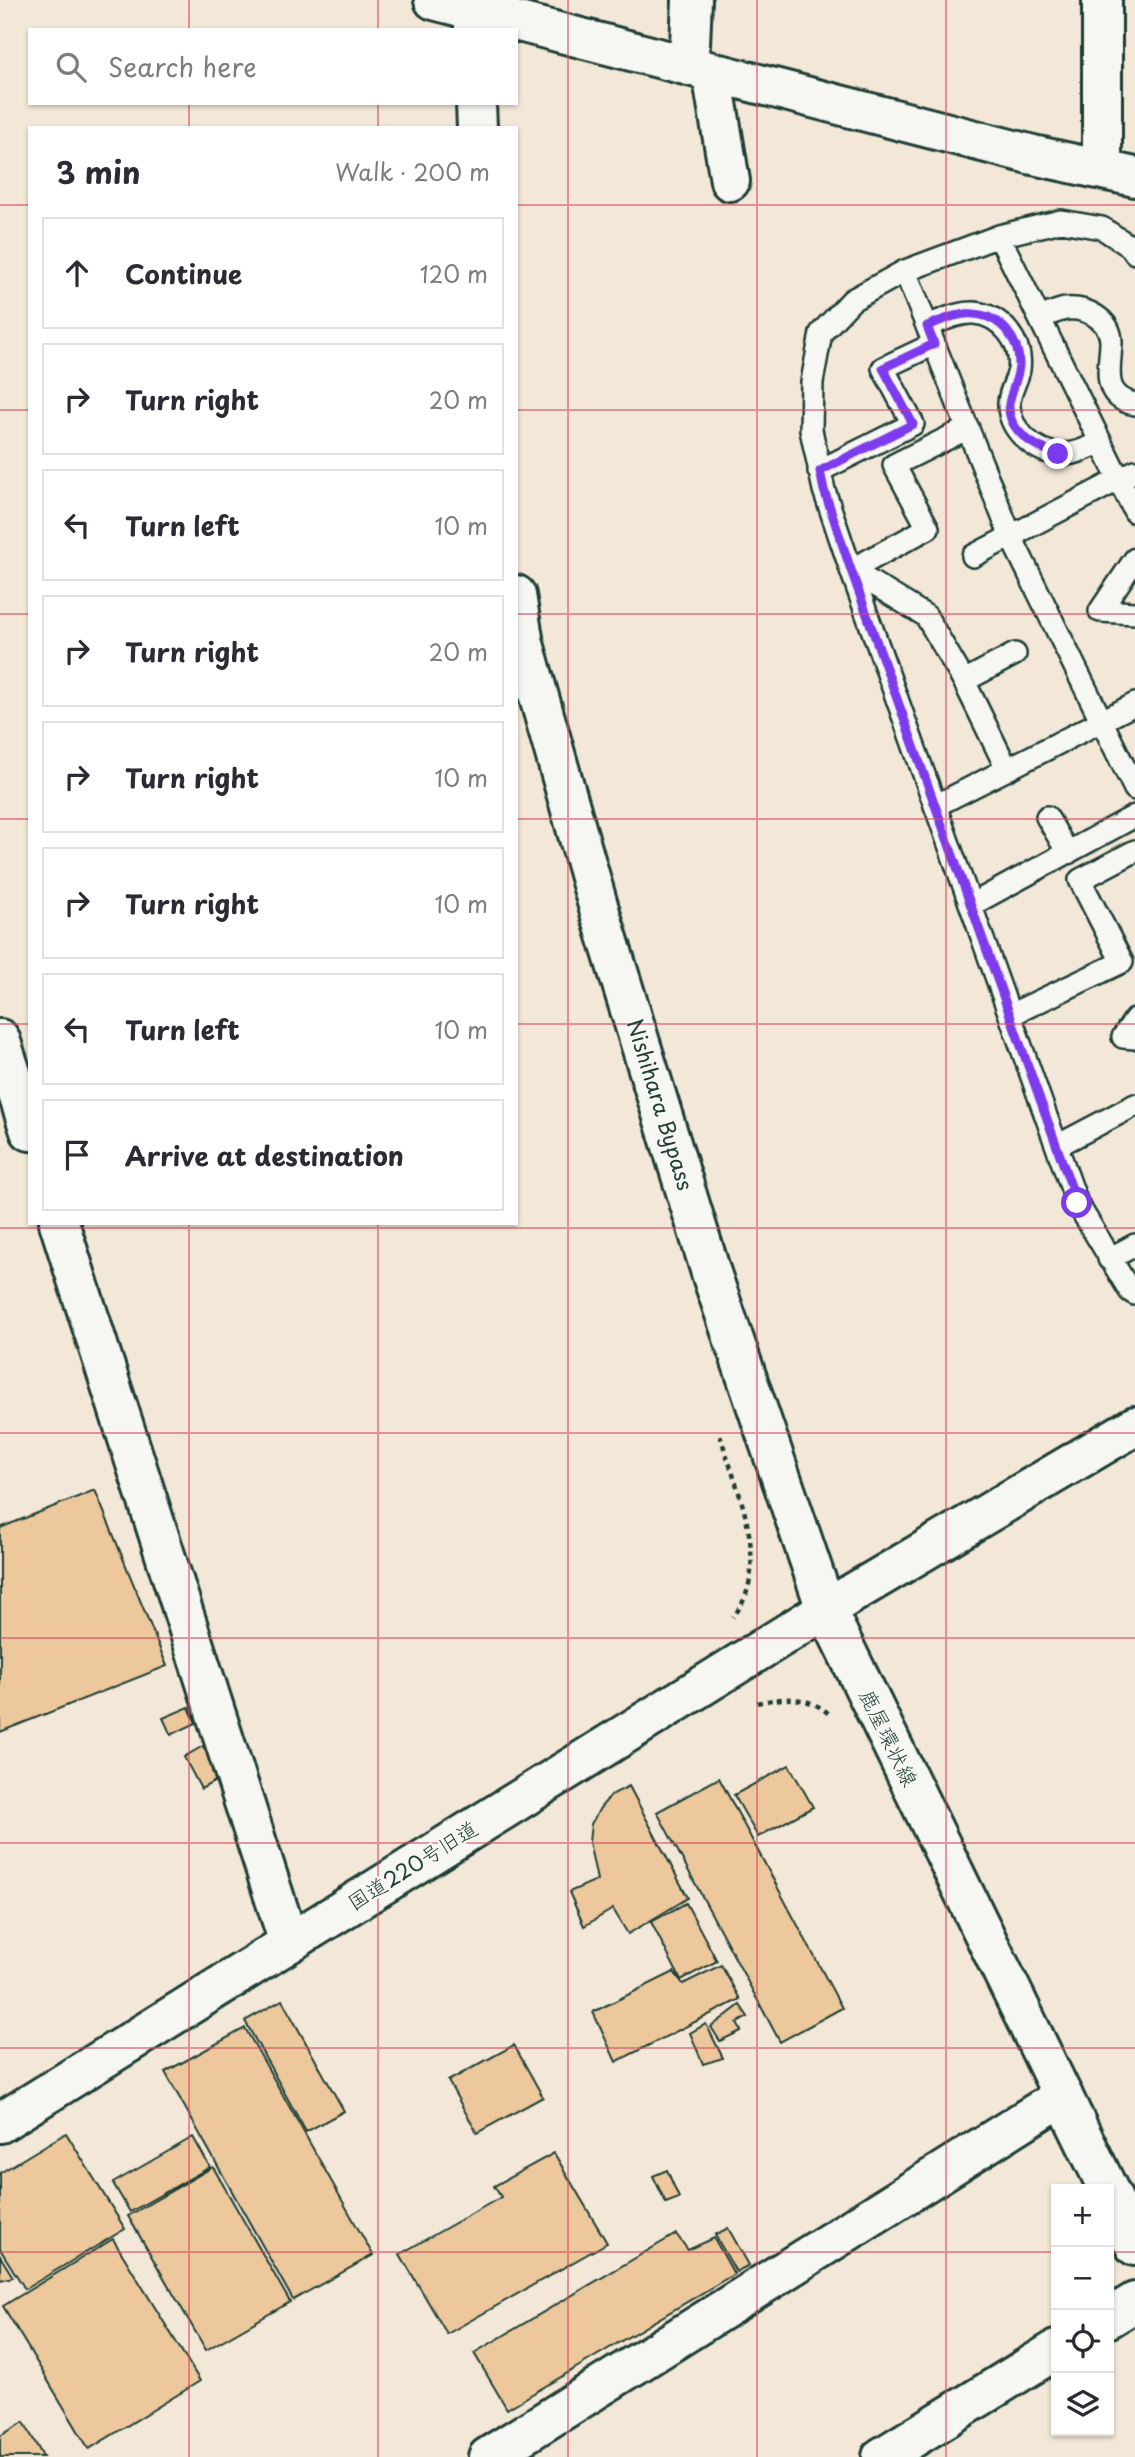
<!DOCTYPE html>
<meta charset="utf-8">
<style>
:root{--surface:#fff;--page:#f2f2f3;--text:#2b2b33;--muted:#7c7c81;--line:#e1e1e2}
body{margin:0;font-family:"Playpen Sans","Klee One",sans-serif;background:var(--page);color:var(--text)}
.controls{position:absolute;right:21px;bottom:21px;display:grid;overflow:hidden;border-radius:0px;box-shadow:0 2px 5px #0004}
.controls button{width:63px;height:63px;display:grid;place-items:center;padding:0;border:0;border-bottom:2px solid var(--line);background:var(--surface);color:var(--text);font:35px sans-serif}
.stop{position:absolute;width:21px;height:21px;margin:-16px;border:5px solid #7c3aed;border-radius:50%;background:#fff}
.stop.end{background:#7c3aed;border-color:#fff;box-shadow:0 2px 7px #0008}
.list{margin:0;padding:0;list-style:none}
h2{display:flex;justify-content:space-between;align-items:center;height:91px;margin:0;padding:0 28px;font-size:30px}
h2 small{font-size:23px;font-weight:400;color:var(--muted)}
.list li{display:grid;grid-template-columns:46px 1fr auto;gap:21px;align-items:center;box-sizing:border-box;height:112px;margin:0 14px 14px;padding:0 14px;border:2px solid var(--line);border-radius:0px}
.list b{display:block;font-size:26px;white-space:nowrap}
.list em{font-size:23px;font-style:normal;color:var(--muted)}
.icon{flex:none;width:38px;height:38px;fill:none;stroke:currentColor;stroke-width:2;stroke-linecap:round;stroke-linejoin:round}
.map{position:relative;flex:none;width:1135px;height:2457px;overflow:hidden}
.search{position:absolute;background:var(--surface);box-shadow:0 2px 5px #0004;left:28px;top:28px;width:490px;height:77px;display:flex;align-items:center;gap:18px;box-sizing:border-box;padding:0 24px;border-radius:0px;color:var(--muted);font-size:26px}
.panel{position:absolute;background:var(--surface);box-shadow:0 2px 5px #0004;left:28px;top:126px;width:490px;height:1099px;border-radius:0px}
.map>svg:first-child{display:block}
.building{fill:#ecc89c;stroke:#1f3d34;stroke-width:2}
.lines{fill:none;stroke-linecap:round;stroke-linejoin:round}
.service-casing{stroke:#1f3d34;stroke-width:26}
.minor-casing{stroke:#1f3d34;stroke-width:44}
.tertiary-casing{stroke:#1f3d34;stroke-width:44}
.secondary-casing{stroke:#1f3d34;stroke-width:44}
.trunk-casing{stroke:#1f3d34;stroke-width:44}
.path{stroke:#1f3d34;stroke-width:4.5;stroke-dasharray:5 5;stroke-linecap:butt}
.service{stroke:#f6f6f2;stroke-width:21}
.minor{stroke:#f6f6f2;stroke-width:38}
.tertiary{stroke:#f6f6f2;stroke-width:38}
.secondary{stroke:#f6f6f2;stroke-width:38}
.trunk{stroke:#f6f6f2;stroke-width:38}
.route{stroke:#7c3aed;stroke-width:9}
.grid{fill:none;stroke:#d1495b;stroke-width:2;stroke-opacity:0.55}
.labels{text-anchor:middle;stroke-width:5;stroke-linejoin:round;paint-order:stroke}
.street-label{font-size:21px;fill:#1f3d34;stroke:#f6f6f2}
</style>
<div class="map">
<svg width="1135" height="2457" viewBox="0 0 1135 2457">
<rect width="100%" height="100%" fill="#f3e8d8"/>
<filter id="ink" filterUnits="userSpaceOnUse"><feTurbulence type="fractalNoise" baseFrequency=".0143" numOctaves="2"/><feDisplacementMap in="SourceGraphic" scale="14" xChannelSelector="R" yChannelSelector="G"/><feConvolveMatrix kernelMatrix="1 2 1 2 8 2 1 2 1" color-interpolation-filters="sRGB"/></filter>
<g filter="url(#ink)">
<!-- building -->
<path class="building" d="M95,1490L167,1666L0,1732V1528Z
M189,1707L196,1723L171,1735L163,1718Z
M203,1746L221,1778L201,1789L184,1757Z
M789,1765L813,1807L758,1837L734,1795Z
M719,1778L842,2008L780,2042L657,1812Z
M629,1786L688,1898L628,1934L613,1909L584,1926L569,1892L597,1880L589,1842L591,1824L600,1808L611,1795Z
M686,1903L717,1961L681,1980L651,1922Z
M721,1965L740,1999L616,2062L593,2012L674,1972L683,1984Z
M282,2000L344,2111L306,2132L245,2021Z
M740,2005L748,2017L737,2023L741,2031L720,2041L711,2027Z
M706,2024L723,2058L703,2064L690,2033Z
M245,2028L373,2255L293,2300L165,2072Z
M514,2045L543,2097L477,2133L448,2081Z
M66,2133L125,2229L25,2289L0,2249V2173Z
M193,2137L210,2167L130,2212L113,2183Z
M554,2153L607,2243L447,2334L400,2254L501,2197L494,2186Z
M213,2167L290,2302L206,2350L128,2216Z
M667,2170L679,2198L666,2203L653,2176Z
M728,2228L749,2265L736,2272L715,2235Z
M676,2234L688,2250L714,2238L734,2274L507,2409L474,2353Z
M113,2239L200,2381L89,2449L3,2306Z
M0,2256L13,2277L0,2280Z
M24,2422L43,2457H0V2436Z"/>
<g class="lines">
<!-- service casing -->
<g class="service-casing">
<path id="service" d="M999,236L1135,512
M1135,253L1131,247L1102,228L1061,221L999,236L905,271L852,300L821,333L812,382L811,430L824,490L851,570L1077,1203L1130,1291L1135,1294
M905,271L1011,537L1135,789
M1040,318C1048,315 1058,310 1066,309C1086,307 1110,319 1111,341C1111,365 1099,397 1135,404
M927,326C941,321 958,312 974,313C1001,315 1023,342 1019,370C1017,381 1008,394 1009,406C1010,431 1036,453 1060,454C1075,455 1088,448 1101,442
M968,428L894,465L928,528L851,570L926,616L964,681L1007,769
M819,471L913,424L883,368L934,344
M973,556L1135,471
M1135,559L1100,611L1135,613
M964,681L1015,654
M935,806L1135,704
M1047,817L1068,853
M971,905L1135,816
M1010,1015L1122,962L1080,880L1135,851
M1135,1019L1123,1037L1135,1038
M1057,1146L1135,1105
M1109,1259L1135,1245"/>
</g>
<!-- minor casing -->
<g class="minor-casing">
<path id="minor" d="M434,0L1033,155L1135,177
M1102,0V170
M689,66L692,0
M712,73L730,181
M0,1039L30,1131
M59,1223L289,1943
M1109,2318L1135,2302
M488,2457L1063,2096
M882,2457L1056,2350"/>
</g>
<!-- tertiary casing -->
<g class="tertiary-casing">
<path id="tertiary" d="M0,2123L826,1609"/>
</g>
<!-- secondary casing -->
<g class="secondary-casing">
<path id="secondary" d="M1108,2189L826,1609L1135,1426
M1109,2191L1135,2246"/>
</g>
<!-- trunk casing -->
<g class="trunk-casing">
<g id="trunk">
<path d="M474,0V30"/>
<path d="M476,103L477,128"/>
<path id="s1" d="M516,595L524,644L601,916L712,1276L826,1609"/>
</g>
</g>
<!-- path -->
<path class="path" d="M720,1435C736,1488 774,1568 733,1617
M757,1703C783,1697 809,1695 830,1715"/>
<!-- service -->
<use href="#service" class="service"/>
<!-- minor -->
<use href="#minor" class="minor"/>
<!-- tertiary -->
<use href="#tertiary" class="tertiary"/>
<!-- secondary -->
<use href="#secondary" class="secondary"/>
<!-- trunk -->
<use href="#trunk" class="trunk"/>
</g>
</g>
<g class="lines" filter="url(#ink)">
<!-- route -->
<path class="route" d="M1058,454C1036,448 1007,432 1009,404C1011,391 1018,379 1019,366C1020,340 1001,316 974,314C959,312 941,321 927,326L934,344L883,368L913,424L820,471L824,490L851,570L1077,1203"/>
</g>
<!-- grid -->
<path class="grid" d="M189,0V30M378,0V30M568,0V2457M757,0V2457M946,0V2457M189,103V128M378,103V128M0,205H30M516,205H1135M0,410H30M516,410H1135M0,614H30M516,614H1135M0,819H30M516,819H1135M0,1024H30M516,1024H1135M189,1223V2457M378,1223V2457M0,1228H1135M0,1433H1135M0,1638H1135M0,1843H1135M0,2048H1135M0,2252H1056M1109,2252H1135"/>
<g class="labels">
<!-- street labels -->
<g class="street-label">
<text dy="7" stroke="none"><textPath href="#s1" startOffset="530">Nishihara Bypass</textPath></text>
<text transform="translate(888 1738) rotate(64)" y="7">鹿屋環状線</text>
<text transform="translate(413 1866) rotate(-32)" y="7">国道220号旧道</text>
</g>
</g>
</svg>
<div class="controls">
<button>+</button>
<button>−</button>
<button><svg class="icon" aria-label="locate" viewBox="0 0 24 24"><circle cx="12" cy="12" r="6"/><path d="M12 2v4M12 18v4M2 12h4M18 12h4"/></svg></button>
<button><svg class="icon" aria-label="layers" viewBox="0 0 24 24"><path d="M12 4l9 5-9 5-9-5zM3 14l9 5 9-5"/></svg></button>
</div>
<div class="stop" style="left:1077px;top:1203px"></div>
<div class="stop end" style="left:1058px;top:454px"></div>
<div class="search"><svg class="icon" aria-label="search" viewBox="0 0 24 24"><circle cx="10" cy="10" r="6"/><path d="M15 15l6 6"/></svg>Search here</div>
<section class="panel">
<h2>3 min<small>Walk · 200 m</small></h2>
<ul class="list">
<li><svg class="icon" aria-label="ahead" viewBox="0 0 24 24"><path d="M12 20V5M6 11l6-6 6 6"/></svg><div><b>Continue</b></div><em>120 m</em></li>
<li><svg class="icon" aria-label="right" viewBox="0 0 24 24"><path d="M7 20v-9h11M14 6l5 5-5 5"/></svg><div><b>Turn right</b></div><em>20 m</em></li>
<li><svg class="icon" aria-label="left" viewBox="0 0 24 24"><path d="M17 20v-9H6M10 6l-5 5 5 5"/></svg><div><b>Turn left</b></div><em>10 m</em></li>
<li><svg class="icon" aria-label="right" viewBox="0 0 24 24"><path d="M7 20v-9h11M14 6l5 5-5 5"/></svg><div><b>Turn right</b></div><em>20 m</em></li>
<li><svg class="icon" aria-label="right" viewBox="0 0 24 24"><path d="M7 20v-9h11M14 6l5 5-5 5"/></svg><div><b>Turn right</b></div><em>10 m</em></li>
<li><svg class="icon" aria-label="right" viewBox="0 0 24 24"><path d="M7 20v-9h11M14 6l5 5-5 5"/></svg><div><b>Turn right</b></div><em>10 m</em></li>
<li><svg class="icon" aria-label="left" viewBox="0 0 24 24"><path d="M17 20v-9H6M10 6l-5 5 5 5"/></svg><div><b>Turn left</b></div><em>10 m</em></li>
<li><svg class="icon" aria-label="arrive" viewBox="0 0 24 24"><path d="M6 21V4h12l-3 4 3 4H6"/></svg><div><b>Arrive at destination</b></div></li>
</ul>
</section>
</div>
